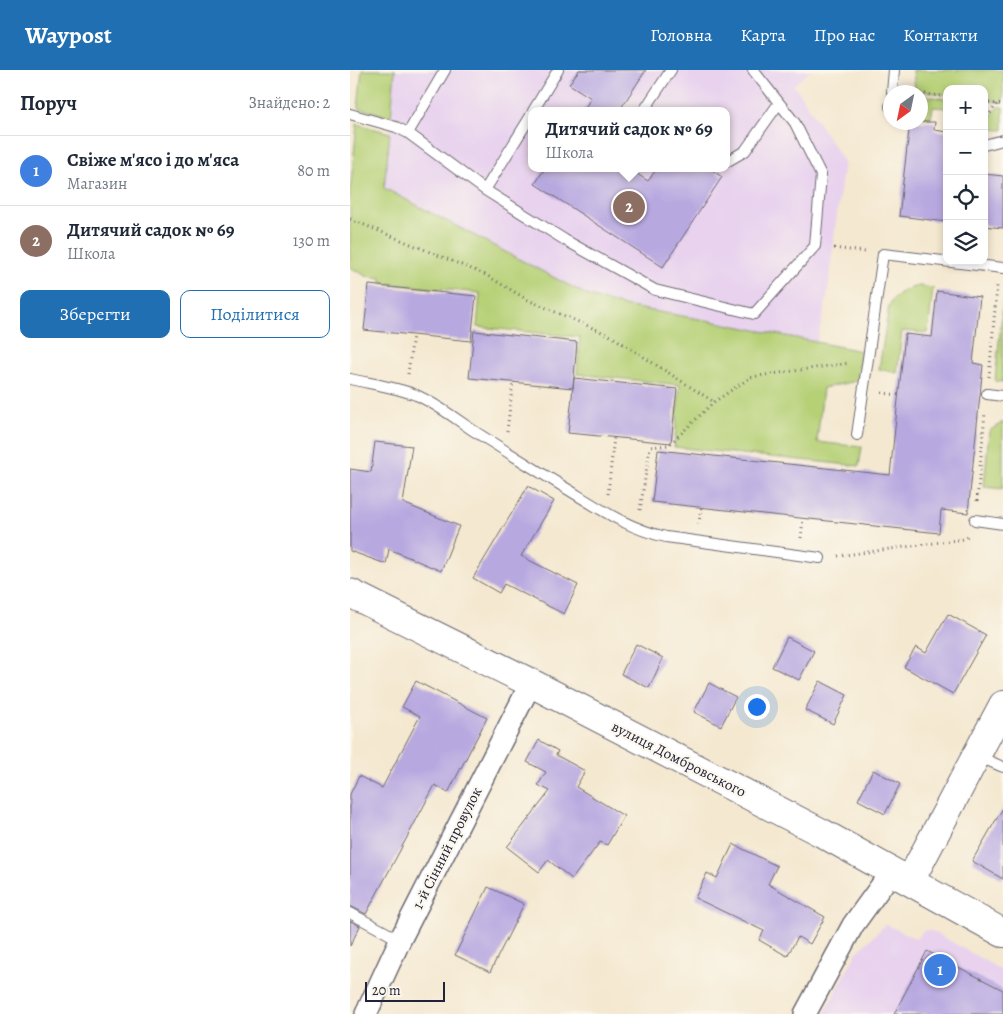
<!DOCTYPE html>
<html lang="uk">
<meta charset="utf-8">
<style>
:root{--surface:#fff;--page:#f2f2f3;--text:#1f2937;--muted:#747a83;--line:#e0e1e3;--accent:#1f6fb2}
body{margin:0;font-family:Alegreya,serif;background:var(--page);color:var(--text)}
.controls{position:absolute;right:15px;top:15px;display:grid;overflow:hidden;border-radius:10px;box-shadow:0 2px 8px #0003}
.controls button{width:45px;height:45px;display:grid;place-items:center;padding:0;border:0;border-bottom:1px solid var(--line);background:var(--surface);color:var(--text);font:25px sans-serif}
.compass{position:absolute;left:533px;top:15px;width:45px;height:45px;border-radius:50%;background:var(--surface);box-shadow:0 2px 8px #0003;rotate:213deg}
.scale{position:absolute;left:15px;bottom:12px;width:80px;box-sizing:border-box;padding-left:5px;border:2px solid #22223b;border-top:0;font-size:14px;line-height:18px;white-space:nowrap;color:#22223b;-webkit-text-stroke:4px #fbf7ec;paint-order:stroke}
.you{position:absolute;left:406px;top:636px;width:18px;height:18px;margin:-12px;border:4px solid #fff;border-radius:50%;background:#1a73e8;box-shadow:0 0 0 8px #1a73e833}
.badge{display:grid;place-items:center;width:32px;height:32px;border-radius:50%;background:var(--accent);color:#fff;font-size:16px;font-weight:700}
.pin{position:absolute;translate:-50% -50%;border:2px solid #fff;box-shadow:0 1px 5px #0006}
.popup{position:absolute;left:178px;top:37px;width:202px;height:65px;box-sizing:border-box;display:grid;place-content:center;border-radius:10px;background:var(--surface);filter:drop-shadow(0 1px 4px #0005);font-size:16px;white-space:nowrap;color:var(--muted)}
.popup b{font-size:19px;color:var(--text)}
.popup::after{content:'';position:absolute;left:50%;top:100%;margin-left:-10px;border:10px solid transparent;border-top-color:var(--surface)}
.list{margin:0;padding:0;list-style:none}
h2{display:flex;justify-content:space-between;align-items:center;height:65px;margin:0;padding:0 20px;font-size:21px}
h2 small{font-size:16px;font-weight:400;color:var(--muted)}
.list li{display:grid;grid-template-columns:32px 1fr auto;gap:15px;align-items:center;box-sizing:border-box;height:70px;padding:0 20px;border-top:1px solid var(--line)}
.list b{display:block;font-size:19px;white-space:nowrap}
.list p{margin:0;font-size:16px;white-space:nowrap;color:var(--muted)}
.list em{font-size:16px;font-style:normal;color:var(--muted)}
.actions{display:flex;gap:10px;padding:15px 20px}
.actions a{flex:1;padding:11px 0;border:1px solid var(--accent);border-radius:10px;text-align:center;font-size:18px;color:var(--accent)}
.actions .main{background:var(--accent);color:#fff}
.icon{flex:none;width:28px;height:28px;fill:none;stroke:currentColor;stroke-width:2;stroke-linecap:round;stroke-linejoin:round}
.map{position:relative;flex:none;width:653px;height:944px;overflow:hidden}
header{display:flex;align-items:center;gap:30px;box-sizing:border-box;height:70px;padding:0 25px;background:var(--accent);color:#fff}
header strong{font-size:24px}
nav{display:flex;gap:28px;margin-inline-start:auto;font-size:18px}
main{display:flex}
aside{flex:1;background:var(--surface)}
.map>svg:first-child{display:block}
.built{fill:#e8d2ee;fill-rule:evenodd}
.green{fill:#b6d076;stroke:#6c7958}
.building{fill:#b8a8e0}
.lines{fill:none;stroke-linecap:round;stroke-linejoin:round}
.lane-casing{stroke:#6c676f;stroke-width:12}
.street-casing{stroke:#6c676f;stroke-width:24}
.secondary-casing{stroke:#6c676f;stroke-width:30}
.path{stroke:#6c676f;stroke-width:3;stroke-dasharray:1 4;stroke-linecap:butt}
.lane{stroke:#fff;stroke-width:10}
.street{stroke:#fff;stroke-width:21}
.secondary{stroke:#fff;stroke-width:28}
.labels{text-anchor:middle;stroke-width:4.5;stroke-linejoin:round;paint-order:stroke}
.street-label{font-size:15px;fill:#22223b;stroke:#fbf7ec}
</style>
<header>
<strong>Waypost</strong>
<nav><a>Головна</a><a>Карта</a><a>Про нас</a><a>Контакти</a></nav>
</header>
<main>
<aside>
<h2>Поруч<small>Знайдено: 2</small></h2>
<ul class="list">
<li><span class="badge" style="background:#3f7fe0">1</span><div><b>Свіже м'ясо і до м'яса</b><p>Магазин</p></div><em>80 m</em></li>
<li><span class="badge" style="background:#8d6e63">2</span><div><b>Дитячий садок № 69</b><p>Школа</p></div><em>130 m</em></li>
</ul>
<div class="actions"><a class="main">Зберегти</a><a>Поділитися</a></div>
</aside>
<div class="map">
<svg width="653" height="944" viewBox="0 0 653 944">
<rect width="100%" height="100%" fill="#fbf7ec"/>
<filter id="ink" filterUnits="userSpaceOnUse"><feTurbulence type="fractalNoise" baseFrequency=".02" numOctaves="2"/><feDisplacementMap in="SourceGraphic" scale="10" xChannelSelector="R" yChannelSelector="G"/><feConvolveMatrix kernelMatrix="1 2 1 2 8 2 1 2 1" color-interpolation-filters="sRGB"/></filter>
<filter id="wash" filterUnits="userSpaceOnUse"><feTurbulence type="fractalNoise" baseFrequency=".0096" numOctaves="4" result="noise"/><feDisplacementMap in="SourceGraphic" scale="20" xChannelSelector="R" yChannelSelector="G"/><feGaussianBlur stdDeviation="1.12" result="paint"/><feColorMatrix in="noise" values="0 0 0 0 0 0 0 0 0 0 0 0 0 0 0 0 0 1.4 0 .05"/><feComposite in="paint" operator="in"/></filter>
<g filter="url(#wash)">
<rect width="100%" height="100%" fill="#f4e8d0"/>
<!-- built -->
<path class="built" d="M45,0H461L444,15L494,92L484,167L478,223L467,272L361,251L274,236L239,226L34,118ZM182,41H376V98H182Z
M536,854L566,869L573,861L578,860L584,862L653,901V944H474L507,882Z"/>
<!-- green -->
<path class="green" d="M12,0H45L41,47L8,38Z
M563,0H653V32L634,30V19H597V25L565,20Z
M571,25L597,29V38L583,37L581,48L571,47Z
M648,37H653V60L635,59L634,54Z
M7,54L40,63L34,118L239,226L274,236L361,251L511,281L507,311L473,318L467,372L512,377L509,396L324,377L330,315L227,304L230,267L127,257L130,223L31,213V208L16,206L0,197V123Z
M569,216L583,218L578,263L552,261L547,303L529,299L539,236C546,222 555,219 569,216Z
M653,233V312L645,311Z
M653,352V419L634,417L639,361Z"/>
<g id="blocks">
<!-- building -->
<path class="building" d="M229,0H296L269,41H233L241,28L219,14Z
M560,52H585L584,60L597,62V152L549,146Z
M195,98H278L298,111L307,98H359L372,107L313,197L185,114Z
M634,104L653,106V158L634,156Z
M19,215L126,226L121,271L14,260Z
M587,221L630,227L623,293L633,295L618,443L591,440L589,463L302,432L308,380L540,405L555,264L582,267Z
M124,261L227,272L223,318L119,308Z
M224,308L327,319L321,373L218,363Z
M25,372L62,376L53,433L109,456L91,501L39,479L36,494L0,481V399L21,402Z
M178,416L204,431L171,486L228,515L214,544L154,514L149,523L123,508Z
M598,544L636,565L603,624L554,597L566,577L576,583Z
M437,567L464,581L449,610L422,597Z
M286,574L313,588L299,618L271,604Z
M66,611L137,648L98,723L85,715L16,844L0,836V724L9,706L32,718L70,646L52,637Z
M470,611L497,625L483,654L455,640Z
M359,613L386,627L371,656L344,642Z
M189,670L208,681L206,685L235,701L226,717L274,746L257,775L250,772L222,809L198,790L189,802L157,777L200,721L188,715L196,702L177,692Z
M523,700L550,714L535,744L508,730Z
M653,738V809L622,791Z
M383,774L427,796L418,814L475,847L460,874L448,867L437,886L409,870L414,861L345,828L357,803L367,808Z
M138,817L174,834L140,902L105,885Z
M0,851L10,856L0,876Z
M577,881L653,920V944H544Z"/>
</g>
</g>
<g filter="url(#ink)">
<use href="#blocks" fill-opacity="0" stroke="#6c676f" stroke-width="1"/>
<g class="lines">
<!-- lane casing -->
<g class="lane-casing">
<path id="lane" d="M542,22L544,0
M540,37V36
M183,41L208,0
M298,41L295,39L321,0
M0,44L46,57L58,63L135,120L215,170L305,220L404,244L465,176L471,105L445,53L403,0
M58,63L95,0
M634,75L653,70
M376,92L395,81L429,33
M135,120L182,44
M0,309C22,314 45,317 66,325C87,334 106,349 124,361C154,380 184,399 214,417C247,437 278,459 316,467L470,488
M637,324L653,326
M507,365L533,184L653,198
M625,450L653,454
M627,686L653,697
M0,843L50,870"/>
</g>
<!-- street casing -->
<g class="street-casing">
<path id="street" d="M16,944L50,870L181,613
M455,944L503,855L542,801"/>
</g>
<!-- secondary casing -->
<g class="secondary-casing">
<path id="secondary" d="M0,523L181,613L472,763L653,863
M560,811L653,635"/>
</g>
<!-- path -->
<path class="path" d="M570,23L597,27
M634,32L653,35
M634,51L647,34
M0,149L136,205L178,230L261,266L364,332
M484,178L515,182
M58,304L63,265
M639,307L647,216
M532,323L549,325
M157,361L163,312
M258,424L264,367
M627,431L635,343
M290,440L300,377L319,375L364,332L401,307L500,293
M349,454L351,437
M451,468L453,449
M488,486L614,469L618,467"/>
<!-- lane -->
<use href="#lane" class="lane"/>
<!-- street -->
<use href="#street" class="street"/>
<!-- secondary -->
<use href="#secondary" class="secondary"/>
</g>
</g>
<g class="labels">
<!-- street labels -->
<g class="street-label">
<text transform="translate(329 689) rotate(27)" y="5">вулиця Домбровського</text>
<text transform="translate(97 778) rotate(-63)" y="5">1-й Сінний провулок</text>
</g>
</g>
</svg>
<div class="controls">
<button>+</button>
<button>−</button>
<button><svg class="icon" aria-label="locate" viewBox="0 0 24 24"><circle cx="12" cy="12" r="6"/><path d="M12 2v4M12 18v4M2 12h4M18 12h4"/></svg></button>
<button><svg class="icon" aria-label="layers" viewBox="0 0 24 24"><path d="M12 4l9 5-9 5-9-5zM3 14l9 5 9-5"/></svg></button>
</div>
<svg class="compass" viewBox="-18 -18 36 36"><path d="M0-13l5 13h-10z" fill="#e53935"/><path d="M0 13l5-13h-10z" fill="#747a83"/></svg>
<div class="scale">20 m</div>
<div class="you"></div>
<div class="pin badge" style="left:590px;top:900px;background:#3f7fe0">1</div>
<div class="pin badge" style="left:279px;top:137px;background:#8d6e63">2</div>
<div class="popup"><b>Дитячий садок № 69</b>Школа</div>
</div>
</main>
